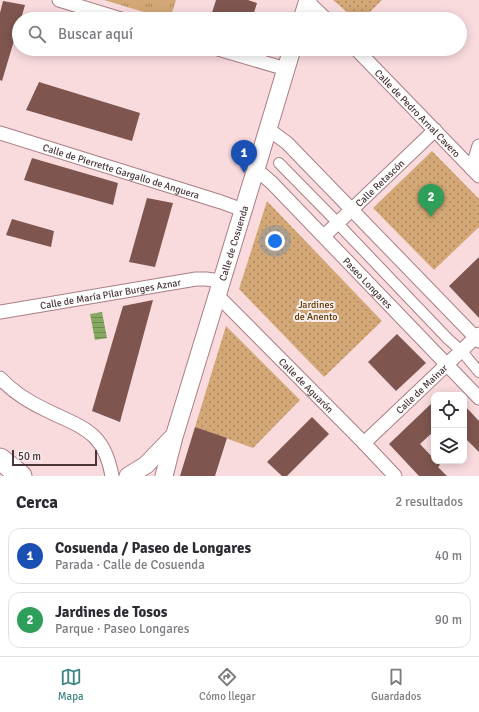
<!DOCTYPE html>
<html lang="es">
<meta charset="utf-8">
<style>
:root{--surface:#fff;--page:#f2f2f3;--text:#2b2b33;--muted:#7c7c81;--line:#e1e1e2;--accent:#3d8580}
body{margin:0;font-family:Signika,sans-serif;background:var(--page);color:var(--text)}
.controls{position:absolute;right:12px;bottom:12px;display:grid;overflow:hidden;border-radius:8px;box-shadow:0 2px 10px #0003}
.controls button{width:36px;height:36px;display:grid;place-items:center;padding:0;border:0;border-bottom:1px solid var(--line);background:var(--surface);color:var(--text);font:20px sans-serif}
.scale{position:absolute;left:12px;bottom:10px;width:85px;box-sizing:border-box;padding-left:4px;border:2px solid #4a3639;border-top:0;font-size:11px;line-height:14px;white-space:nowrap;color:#4a3639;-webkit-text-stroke:3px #f8eeef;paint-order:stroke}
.you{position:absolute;left:275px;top:241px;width:14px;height:14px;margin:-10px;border:3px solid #fff;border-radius:50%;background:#1a73e8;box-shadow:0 0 0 6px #1a73e833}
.badge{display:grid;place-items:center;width:26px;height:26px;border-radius:50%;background:var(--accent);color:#fff;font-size:13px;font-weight:700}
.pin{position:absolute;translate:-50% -33px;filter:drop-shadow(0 1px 2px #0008)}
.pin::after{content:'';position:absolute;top:21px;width:14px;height:12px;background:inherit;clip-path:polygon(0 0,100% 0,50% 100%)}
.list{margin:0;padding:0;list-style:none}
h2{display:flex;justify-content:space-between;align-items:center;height:52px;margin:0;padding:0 16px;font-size:17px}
h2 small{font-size:13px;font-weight:400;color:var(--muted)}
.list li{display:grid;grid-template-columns:26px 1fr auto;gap:12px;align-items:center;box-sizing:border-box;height:56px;margin:0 8px 8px;padding:0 8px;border:1px solid var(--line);border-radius:12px}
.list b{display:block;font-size:15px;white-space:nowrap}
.list p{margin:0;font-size:13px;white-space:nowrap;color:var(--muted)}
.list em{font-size:13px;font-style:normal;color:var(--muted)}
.icon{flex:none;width:22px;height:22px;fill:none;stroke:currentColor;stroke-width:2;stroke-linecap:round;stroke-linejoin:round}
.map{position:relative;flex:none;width:479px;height:476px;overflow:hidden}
.search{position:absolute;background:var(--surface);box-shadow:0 2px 10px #0003;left:12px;right:12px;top:12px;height:44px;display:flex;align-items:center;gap:10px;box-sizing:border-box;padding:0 14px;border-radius:22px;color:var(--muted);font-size:15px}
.sheet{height:180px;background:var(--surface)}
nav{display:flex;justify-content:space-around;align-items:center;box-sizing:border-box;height:56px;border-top:1px solid var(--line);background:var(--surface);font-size:11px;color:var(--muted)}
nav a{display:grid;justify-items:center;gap:2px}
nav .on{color:var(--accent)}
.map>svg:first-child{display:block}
.grass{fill:url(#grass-tufts)}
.park{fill:url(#park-dots)}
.water{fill:url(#water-rules)}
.building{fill:#7f564f}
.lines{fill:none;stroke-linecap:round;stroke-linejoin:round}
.pedestrian-casing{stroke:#aa7e83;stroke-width:12}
.minor-casing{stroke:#aa7e83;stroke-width:15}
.tertiary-casing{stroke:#aa7e83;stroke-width:19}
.primary-casing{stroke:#aa7e83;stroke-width:23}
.pedestrian{stroke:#fff;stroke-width:10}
.minor{stroke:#fff;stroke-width:13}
.tertiary{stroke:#fff;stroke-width:17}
.primary{stroke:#fff;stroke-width:21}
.labels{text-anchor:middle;stroke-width:4;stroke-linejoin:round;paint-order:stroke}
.street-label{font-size:10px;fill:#4a3639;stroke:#f8eeef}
.park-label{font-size:10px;fill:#5d3800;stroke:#f8eeef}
</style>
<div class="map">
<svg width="479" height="476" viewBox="0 0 479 476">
<defs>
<pattern id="grass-tufts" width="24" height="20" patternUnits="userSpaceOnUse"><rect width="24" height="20" fill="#d3a876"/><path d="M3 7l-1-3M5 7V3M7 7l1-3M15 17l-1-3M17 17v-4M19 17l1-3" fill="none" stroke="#ad8a62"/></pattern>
<pattern id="park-dots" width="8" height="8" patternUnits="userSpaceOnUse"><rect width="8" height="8" fill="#d3a876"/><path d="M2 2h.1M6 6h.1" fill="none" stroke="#ad8a62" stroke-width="1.8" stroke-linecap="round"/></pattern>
<pattern id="water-rules" width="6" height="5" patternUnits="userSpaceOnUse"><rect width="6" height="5" fill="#85a960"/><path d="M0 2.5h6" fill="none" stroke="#6f8a50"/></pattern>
</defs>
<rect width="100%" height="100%" fill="#f9dbde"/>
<!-- grass -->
<path class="grass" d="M104,0H176L170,19H167Z"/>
<!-- park -->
<path class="park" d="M333,0H382L363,19H355Z
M432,151L479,199V227L434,270L373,208Z
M267,201L382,321L324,377L239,289Z
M226,326L300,400L253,448L195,427Z"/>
<!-- water -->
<path class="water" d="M102,312L107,338L95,340L90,314Z"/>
<!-- building -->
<path class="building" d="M216,0H248L257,3L252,19H210Z
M3,1L25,5L21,19H19V24L2,81L0,80V13Z
M39,82L140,113L132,141L26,110Z
M32,158L118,183L113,205L24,180Z
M147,198L173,203L155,267L129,262Z
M12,219L54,231L51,247L6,235Z
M479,257V318L449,286Z
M153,300L120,422L92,411L123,306Z
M397,334L426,363L396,391L368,362Z
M434,401V431L420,444L434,459V461H436L440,465L438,467L447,476H419L389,444Z
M464,405L479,421V452L464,437Z
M312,417L329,434L287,476H282L267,462Z
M195,427L227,438L215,476H180Z"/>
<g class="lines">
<!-- pedestrian casing -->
<g class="pedestrian-casing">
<path id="pedestrian" d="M279,163L334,219
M342,228L448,339L457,347
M465,355L479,372"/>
</g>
<!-- minor casing -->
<g class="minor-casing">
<g id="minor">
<path d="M59,0L121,19"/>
<path d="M307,1L326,19"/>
<path d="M218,49L286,69"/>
<path id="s1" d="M356,49L479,176"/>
<path d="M268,129L287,143L479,341"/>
<path id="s2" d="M0,133L221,202L243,210"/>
<path d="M472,169L479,146"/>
<path id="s3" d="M254,175L256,169L272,183L479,398"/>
<path id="s4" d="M324,236L435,130"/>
<path id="s5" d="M217,295L364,443L395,476"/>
<path id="s6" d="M0,312L196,279H206L221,281"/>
<path d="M0,378C13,392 29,402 46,410C83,428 104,431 112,476"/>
<path id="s7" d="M364,443L479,334"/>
</g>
</g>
<!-- tertiary casing -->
<g class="tertiary-casing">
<g id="tertiary">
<path d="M302,19L308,0"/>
<path d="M256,169L292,49"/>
<path d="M128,476L146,465L172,438"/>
<path id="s8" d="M164,476L174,437L254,175"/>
</g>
</g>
<!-- primary casing -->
<g class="primary-casing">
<path id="primary" d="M0,459L21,476"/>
</g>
<!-- pedestrian -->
<use href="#pedestrian" class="pedestrian"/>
<!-- minor -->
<use href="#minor" class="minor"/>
<!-- tertiary -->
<use href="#tertiary" class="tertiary"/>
<!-- primary -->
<use href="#primary" class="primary"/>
</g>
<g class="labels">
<!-- street labels -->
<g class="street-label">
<text dy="4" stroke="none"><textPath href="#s1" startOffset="89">Calle de Pedro Arnal Cavero</textPath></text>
<text dy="4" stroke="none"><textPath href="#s2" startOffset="127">Calle de Pierrette Gargallo de Anguera</textPath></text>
<text dy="4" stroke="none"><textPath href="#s4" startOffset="77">Calle Retascón</textPath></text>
<text dy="4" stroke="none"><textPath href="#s8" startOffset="243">Calle de Cosuenda</textPath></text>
<text dy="4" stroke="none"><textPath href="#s3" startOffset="166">Paseo Longares</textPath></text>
<text dy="4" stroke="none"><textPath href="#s6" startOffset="112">Calle de María Pilar Burges Aznar</textPath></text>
<text dy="4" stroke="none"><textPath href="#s5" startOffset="127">Calle de Aguarón</textPath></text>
<text dy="4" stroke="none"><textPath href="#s7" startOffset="79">Calle de Mainar</textPath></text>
</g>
<!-- park labels -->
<g class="park-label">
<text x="316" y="308">Jardines<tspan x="316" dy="12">de Anento</tspan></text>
</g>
</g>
</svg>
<div class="controls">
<button><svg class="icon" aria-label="locate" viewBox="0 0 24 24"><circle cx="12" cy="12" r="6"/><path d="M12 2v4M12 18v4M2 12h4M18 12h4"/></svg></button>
<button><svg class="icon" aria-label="layers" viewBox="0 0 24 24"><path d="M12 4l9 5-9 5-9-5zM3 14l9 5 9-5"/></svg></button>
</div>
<div class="scale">50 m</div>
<div class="you"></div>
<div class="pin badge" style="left:244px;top:173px;background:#1a4fb4">1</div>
<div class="pin badge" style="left:431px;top:217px;background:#2e9e5b">2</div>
<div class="search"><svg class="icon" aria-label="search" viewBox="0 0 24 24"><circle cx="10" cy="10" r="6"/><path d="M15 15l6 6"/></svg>Buscar aquí</div>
</div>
<section class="sheet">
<h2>Cerca<small>2 resultados</small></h2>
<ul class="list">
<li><span class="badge" style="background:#1a4fb4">1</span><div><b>Cosuenda / Paseo de Longares</b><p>Parada · Calle de Cosuenda</p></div><em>40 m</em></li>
<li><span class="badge" style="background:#2e9e5b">2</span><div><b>Jardines de Tosos</b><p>Parque · Paseo Longares</p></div><em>90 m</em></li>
</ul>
</section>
<nav>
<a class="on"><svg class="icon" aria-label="map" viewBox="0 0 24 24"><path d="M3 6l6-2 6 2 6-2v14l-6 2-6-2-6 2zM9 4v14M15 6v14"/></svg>Mapa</a>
<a><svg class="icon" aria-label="directions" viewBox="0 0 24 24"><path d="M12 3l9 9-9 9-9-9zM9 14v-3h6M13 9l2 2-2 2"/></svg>Cómo llegar</a>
<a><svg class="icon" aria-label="saved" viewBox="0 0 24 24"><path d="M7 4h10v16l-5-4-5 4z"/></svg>Guardados</a>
</nav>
